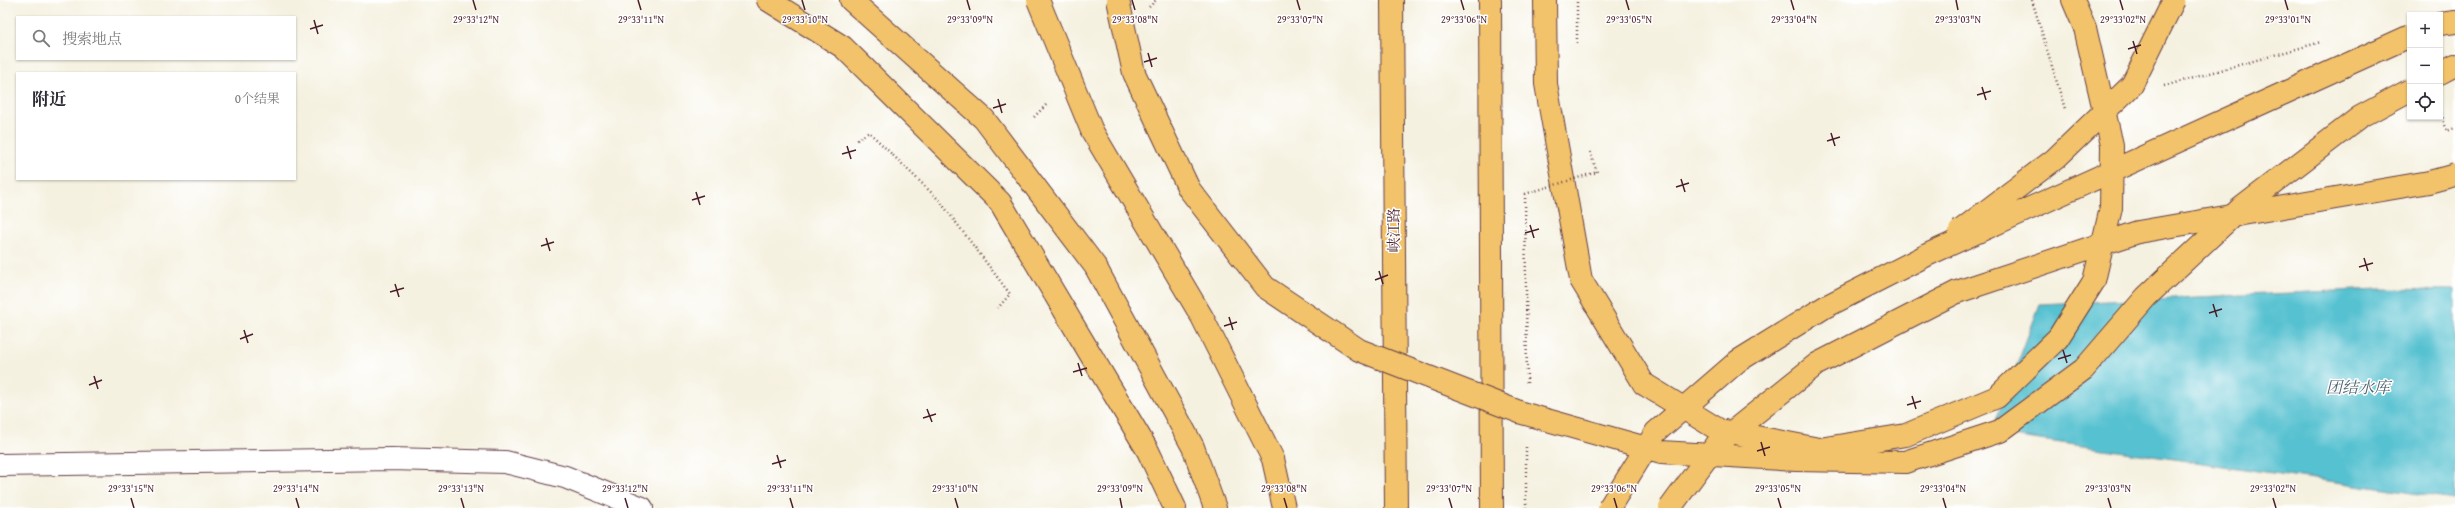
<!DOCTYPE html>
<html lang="zh">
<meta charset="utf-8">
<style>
:root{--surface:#fff;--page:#f7f7f7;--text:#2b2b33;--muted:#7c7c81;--line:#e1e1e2}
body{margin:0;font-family:"Gentium Book Plus","Noto Serif SC",serif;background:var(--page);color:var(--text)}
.controls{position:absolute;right:12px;top:12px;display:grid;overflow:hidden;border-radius:0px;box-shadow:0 1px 3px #0004}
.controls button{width:36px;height:36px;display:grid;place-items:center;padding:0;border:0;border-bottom:1px solid var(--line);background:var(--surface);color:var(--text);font:20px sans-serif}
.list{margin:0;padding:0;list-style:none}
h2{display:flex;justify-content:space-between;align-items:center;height:52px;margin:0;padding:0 16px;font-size:17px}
h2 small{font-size:13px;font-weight:400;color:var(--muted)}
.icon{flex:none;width:22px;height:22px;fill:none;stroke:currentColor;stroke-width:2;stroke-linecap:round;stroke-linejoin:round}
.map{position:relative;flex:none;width:2455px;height:508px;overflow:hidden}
.search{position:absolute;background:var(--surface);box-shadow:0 1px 3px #0004;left:16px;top:16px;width:280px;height:44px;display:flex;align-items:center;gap:10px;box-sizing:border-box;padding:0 14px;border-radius:0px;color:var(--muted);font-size:15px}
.panel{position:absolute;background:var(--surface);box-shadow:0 1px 3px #0004;left:16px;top:72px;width:280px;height:108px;border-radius:0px}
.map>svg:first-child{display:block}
.water{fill:#56c1d0;stroke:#50707e}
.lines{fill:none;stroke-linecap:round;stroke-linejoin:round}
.minor-casing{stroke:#643e46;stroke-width:24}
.major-casing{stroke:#643e46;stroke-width:24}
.highway-casing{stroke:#643e46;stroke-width:24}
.path{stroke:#643e46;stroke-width:2.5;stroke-dasharray:1 3;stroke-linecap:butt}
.minor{stroke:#fff;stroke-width:22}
.major{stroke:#f2c36a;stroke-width:22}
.highway{stroke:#f2c36a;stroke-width:22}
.major-bridge-casing{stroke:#643e46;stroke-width:24;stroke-linecap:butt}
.highway-bridge-casing{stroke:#643e46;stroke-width:24;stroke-linecap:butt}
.path-bridge{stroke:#643e46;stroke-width:2.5;stroke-dasharray:1 3;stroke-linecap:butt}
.major-bridge{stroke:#f2c36a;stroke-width:22}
.highway-bridge{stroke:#f2c36a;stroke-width:22}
.ticks{fill:none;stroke:#4a1f2b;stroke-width:1.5}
.labels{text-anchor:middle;stroke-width:3;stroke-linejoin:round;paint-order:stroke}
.street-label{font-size:15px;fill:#4a1f2b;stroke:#fff}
.water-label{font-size:16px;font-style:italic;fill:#4f606d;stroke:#fff}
.ticks-label{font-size:10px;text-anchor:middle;fill:#4a1f2b;stroke:#fff;stroke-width:3;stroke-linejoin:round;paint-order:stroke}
</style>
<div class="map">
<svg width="2455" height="508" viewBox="0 0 2455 508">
<rect width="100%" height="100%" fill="#fff"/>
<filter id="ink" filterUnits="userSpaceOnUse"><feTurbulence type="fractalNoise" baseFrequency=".025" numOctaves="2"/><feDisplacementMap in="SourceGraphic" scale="8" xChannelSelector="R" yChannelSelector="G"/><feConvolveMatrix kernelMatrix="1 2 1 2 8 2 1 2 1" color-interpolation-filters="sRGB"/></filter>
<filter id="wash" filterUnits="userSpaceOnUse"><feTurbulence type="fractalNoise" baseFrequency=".012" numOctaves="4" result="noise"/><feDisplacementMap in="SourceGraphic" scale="16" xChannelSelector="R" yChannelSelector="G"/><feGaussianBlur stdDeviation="0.9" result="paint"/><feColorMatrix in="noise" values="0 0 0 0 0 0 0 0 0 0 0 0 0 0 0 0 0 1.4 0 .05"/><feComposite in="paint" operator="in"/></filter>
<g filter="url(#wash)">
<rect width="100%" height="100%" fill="#f5f1e0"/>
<!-- water -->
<path class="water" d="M2380,289L2455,290V499L1991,433L2040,304Z"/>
</g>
<g filter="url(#ink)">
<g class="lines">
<!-- minor casing -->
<g class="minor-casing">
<path id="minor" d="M0,465L391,459L505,462L565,477L642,508"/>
</g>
<!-- major casing -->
<g class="major-casing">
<path id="major" d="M768,0L843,47L1000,202L1148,451L1175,508"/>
</g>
<!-- highway casing -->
<g class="highway-casing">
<path id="highway" d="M851,0L984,119L1095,266L1193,447L1215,508
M1392,0L1396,508
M1490,0L1492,508
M1545,0L1546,84L1581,280L1644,384
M2073,0L2085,28
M2440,24L2455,22
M2440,73L2455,65
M1092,131L1202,317L1273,459L1284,508"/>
</g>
<!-- path -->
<path class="path" d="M2032,0L2065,109
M1149,7L1156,0
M1577,43V0
M2164,86L2321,42
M2440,110L2447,131L2455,128
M1034,117L1048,103
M857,140L869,132L939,200L1010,294L998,308
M1590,152L1597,172
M1525,194L1527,384
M1526,508V445"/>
<!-- minor -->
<use href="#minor" class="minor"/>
<!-- major -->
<use href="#major" class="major"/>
<!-- highway -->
<use href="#highway" class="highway"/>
<!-- major-bridge casing -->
<g class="major-bridge-casing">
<path id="major-bridge" d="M1670,508L1717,444L1817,364L1957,292L2138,232L2429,182L2455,175"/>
</g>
<!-- highway-bridge casing -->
<g class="highway-bridge-casing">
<path id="highway-bridge" d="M1038,0L1092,131
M1118,0L1134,73L1189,189L1265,287L1359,350L1522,413L1661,452L1796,460L1905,462L2000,431L2084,369L2146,297L2240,209L2360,117L2410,90
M1960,231L2055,159L2132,85L2174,0
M1644,384L1719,430L1819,449L1906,435L1997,397L2058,338L2094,281L2111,208L2112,145L2085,28
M1609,508L1656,432L1738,361L1825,307L1929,254L2410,36"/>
</g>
<!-- path-bridge -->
<path class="path-bridge" d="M1525,194L1597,172"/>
<!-- major-bridge -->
<use href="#major-bridge" class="major-bridge"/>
<!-- highway-bridge -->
<use href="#highway-bridge" class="highway-bridge"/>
</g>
</g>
<!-- ticks -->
<path class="ticks" d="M473,0L476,10M638,0L641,10M802,0L805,10M967,0L970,10M1132,0L1135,10M1297,0L1300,10M1461,0L1464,10M1626,0L1629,10M1791,0L1794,10M1956,0L1958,10M2120,0L2123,10M2285,0L2288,10M314,20L318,34M310,29L323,25M2133,41L2137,54M2128,49L2141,45M1148,53L1152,67M1144,62L1157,58M1982,87L1986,100M1977,95L1991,91M998,99L1002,113M993,108L1006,104M1831,133L1835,146M1827,141L1840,137M847,146L851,159M842,154L856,150M1681,179L1685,192M1676,187L1689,183M696,192L700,205M692,200L705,196M1530,225L1534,238M1525,233L1539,229M546,238L550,251M541,246L554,242M2364,258L2368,271M2359,267L2373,263M1379,271L1383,284M1375,280L1388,275M395,284L399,297M390,292L404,288M2213,304L2217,317M2209,313L2222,309M1229,317L1233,330M1224,326L1237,322M244,330L248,343M240,339L253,334M2063,350L2067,363M2058,359L2071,355M1078,363L1082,376M1073,372L1087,368M94,376L98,389M89,385L102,380M1912,396L1916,409M1907,405L1921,401M927,409L932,422M923,418L936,414M1761,442L1765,456M1757,451L1770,447M777,455L781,468M772,464L786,460M131,498L134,508M296,498L299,508M461,498L464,508M625,498L628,508M790,498L793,508M955,498L958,508M1120,498L1122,508M1284,498L1287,508M1449,498L1452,508M1614,498L1617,508M1778,498L1781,508M1943,498L1946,508M2108,498L2111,508M2273,498L2276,508"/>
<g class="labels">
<!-- street labels -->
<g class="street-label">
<text transform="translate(1394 230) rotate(-90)" y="5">峡江路</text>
</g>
<!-- water labels -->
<g class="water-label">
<text x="2358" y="393">团结水库</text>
</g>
</g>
<g class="ticks-label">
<text x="476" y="23">29°33'12"N</text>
<text x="641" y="23">29°33'11"N</text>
<text x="805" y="23">29°33'10"N</text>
<text x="970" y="23">29°33'09"N</text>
<text x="1135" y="23">29°33'08"N</text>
<text x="1300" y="23">29°33'07"N</text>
<text x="1464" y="23">29°33'06"N</text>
<text x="1629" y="23">29°33'05"N</text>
<text x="1794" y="23">29°33'04"N</text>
<text x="1958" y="23">29°33'03"N</text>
<text x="2123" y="23">29°33'02"N</text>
<text x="2288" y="23">29°33'01"N</text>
<text x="131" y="492">29°33'15"N</text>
<text x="296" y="492">29°33'14"N</text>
<text x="461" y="492">29°33'13"N</text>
<text x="625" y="492">29°33'12"N</text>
<text x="790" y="492">29°33'11"N</text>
<text x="955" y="492">29°33'10"N</text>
<text x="1120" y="492">29°33'09"N</text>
<text x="1284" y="492">29°33'08"N</text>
<text x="1449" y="492">29°33'07"N</text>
<text x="1614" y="492">29°33'06"N</text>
<text x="1778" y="492">29°33'05"N</text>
<text x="1943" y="492">29°33'04"N</text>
<text x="2108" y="492">29°33'03"N</text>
<text x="2273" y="492">29°33'02"N</text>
</g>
</svg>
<div class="controls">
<button>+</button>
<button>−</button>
<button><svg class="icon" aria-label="locate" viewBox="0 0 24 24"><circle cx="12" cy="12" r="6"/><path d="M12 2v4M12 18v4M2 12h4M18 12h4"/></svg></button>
</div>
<div class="search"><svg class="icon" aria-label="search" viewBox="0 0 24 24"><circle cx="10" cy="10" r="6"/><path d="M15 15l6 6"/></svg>搜索地点</div>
<section class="panel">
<h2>附近<small>0个结果</small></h2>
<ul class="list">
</ul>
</section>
</div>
